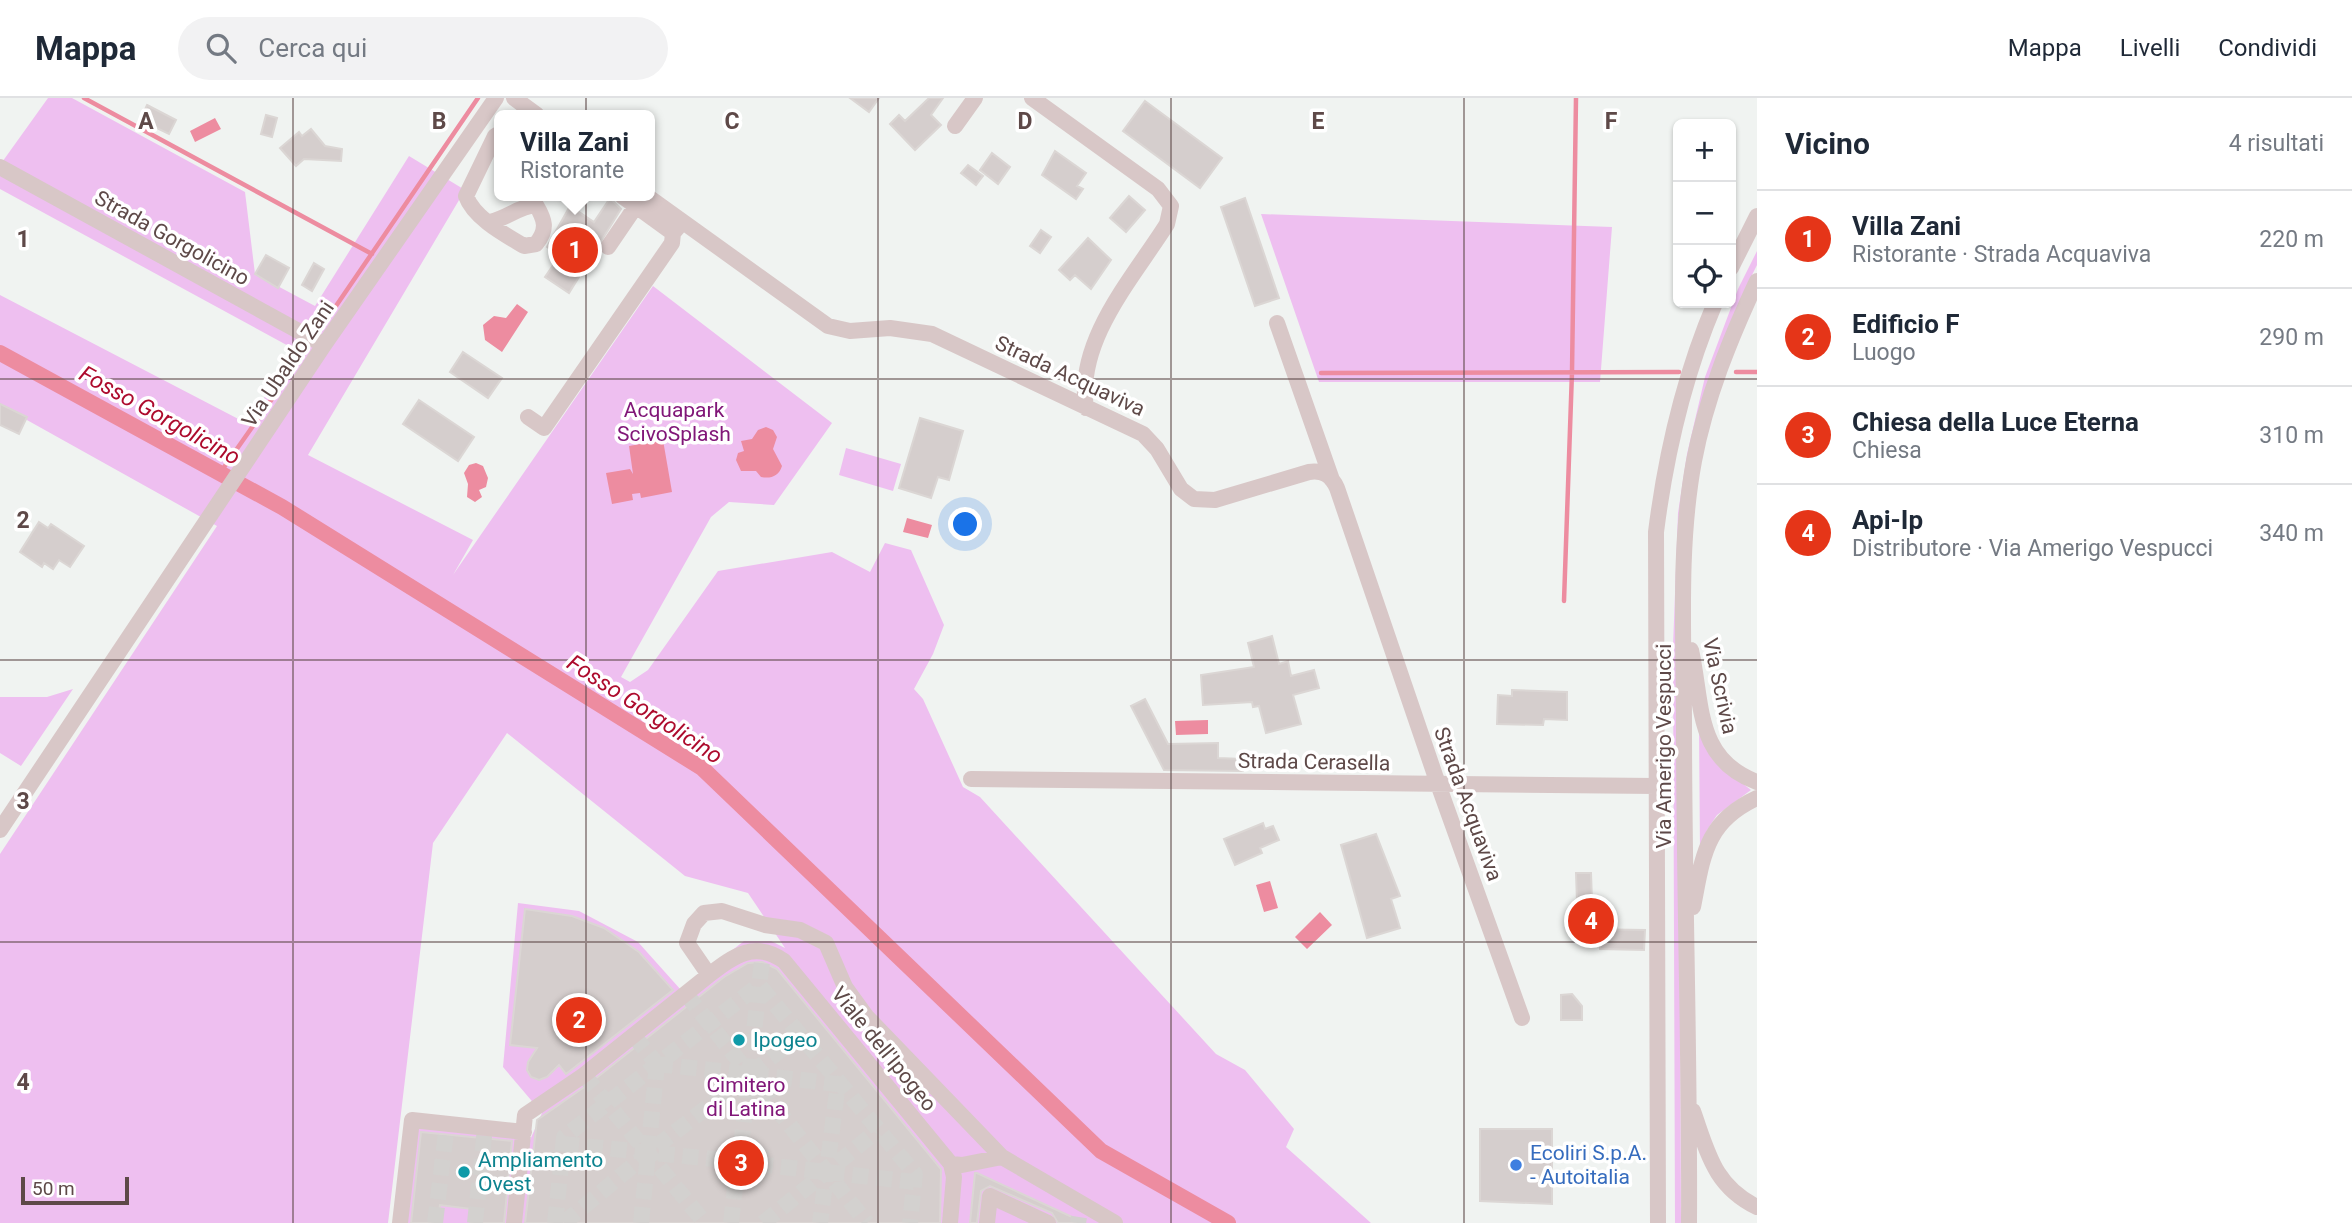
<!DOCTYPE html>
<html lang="it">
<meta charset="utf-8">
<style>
:root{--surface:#fff;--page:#f2f2f3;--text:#1f2937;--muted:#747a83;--line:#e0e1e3;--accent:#e53518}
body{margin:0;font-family:Roboto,sans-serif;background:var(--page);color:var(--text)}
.controls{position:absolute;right:21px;top:21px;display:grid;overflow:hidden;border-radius:10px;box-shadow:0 2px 5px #0004}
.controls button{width:63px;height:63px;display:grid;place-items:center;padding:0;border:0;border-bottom:2px solid var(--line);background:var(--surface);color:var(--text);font:35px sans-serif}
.scale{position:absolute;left:21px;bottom:18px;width:108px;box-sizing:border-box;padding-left:7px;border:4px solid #5e4948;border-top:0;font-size:19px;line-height:24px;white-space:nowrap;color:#5e4948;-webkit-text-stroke:5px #fff;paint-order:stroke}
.you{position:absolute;left:966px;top:427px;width:24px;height:24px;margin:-18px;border:5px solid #fff;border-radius:50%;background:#1a73e8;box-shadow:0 0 0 10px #1a73e833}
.badge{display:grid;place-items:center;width:46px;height:46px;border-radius:50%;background:var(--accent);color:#fff;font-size:23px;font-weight:700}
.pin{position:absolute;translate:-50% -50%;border:4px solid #fff;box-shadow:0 2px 7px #0006}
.popup{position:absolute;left:494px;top:12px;width:161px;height:91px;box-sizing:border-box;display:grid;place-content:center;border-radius:10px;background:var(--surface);filter:drop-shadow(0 2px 5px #0005);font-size:23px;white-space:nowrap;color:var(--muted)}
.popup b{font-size:26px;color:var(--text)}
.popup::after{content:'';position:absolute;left:50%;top:100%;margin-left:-14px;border:14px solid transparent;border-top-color:var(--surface)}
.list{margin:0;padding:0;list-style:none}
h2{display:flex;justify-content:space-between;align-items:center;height:91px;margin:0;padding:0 28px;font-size:30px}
h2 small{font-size:23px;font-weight:400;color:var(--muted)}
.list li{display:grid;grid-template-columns:46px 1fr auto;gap:21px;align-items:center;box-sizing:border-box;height:98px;padding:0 28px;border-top:2px solid var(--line)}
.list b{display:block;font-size:26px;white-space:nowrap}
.list p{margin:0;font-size:23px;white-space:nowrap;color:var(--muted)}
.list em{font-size:23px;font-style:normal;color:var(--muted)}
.icon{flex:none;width:38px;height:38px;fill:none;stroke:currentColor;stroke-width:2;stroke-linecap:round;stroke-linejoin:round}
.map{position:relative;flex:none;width:1757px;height:1125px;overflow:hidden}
header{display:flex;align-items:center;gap:42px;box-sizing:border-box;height:98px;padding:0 35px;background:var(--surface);border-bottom:2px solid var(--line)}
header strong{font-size:33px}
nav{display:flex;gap:38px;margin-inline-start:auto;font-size:24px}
.search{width:490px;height:63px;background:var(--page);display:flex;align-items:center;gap:18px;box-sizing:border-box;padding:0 24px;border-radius:38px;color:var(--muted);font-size:26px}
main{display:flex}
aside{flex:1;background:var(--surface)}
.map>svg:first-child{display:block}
.green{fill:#eebff0}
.water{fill:#ed8ca0}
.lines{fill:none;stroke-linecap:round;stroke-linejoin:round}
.stream{stroke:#ed8ca0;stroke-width:4.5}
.canal{stroke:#ed8ca0;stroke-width:16}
.building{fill:#d5cecd;stroke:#dbd6d4;stroke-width:2}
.minor-tunnel{stroke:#d3d1cf;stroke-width:16;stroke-dasharray:16 8;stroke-linecap:butt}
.minor{stroke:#d8c7c7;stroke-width:16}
.grid{fill:none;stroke:#5e4948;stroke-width:2;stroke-opacity:0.55}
.culture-dot{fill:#0f9aa8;stroke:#fff;stroke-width:2.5}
.shop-dot{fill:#3f7fe0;stroke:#fff;stroke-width:2.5}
.labels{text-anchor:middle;stroke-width:7;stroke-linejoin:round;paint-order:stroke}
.street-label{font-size:21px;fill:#5e4948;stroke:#fff}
.park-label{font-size:21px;fill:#811778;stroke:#fff}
.culture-label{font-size:21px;fill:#0d838f;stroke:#fff;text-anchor:start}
.shop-label{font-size:21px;fill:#366cbe;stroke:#fff;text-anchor:start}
.water-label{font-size:23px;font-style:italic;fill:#ad0b2d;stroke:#fff}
.grid-label{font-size:23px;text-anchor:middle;font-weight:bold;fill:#5e4948;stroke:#fff;stroke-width:7;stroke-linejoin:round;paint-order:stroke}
</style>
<header>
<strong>Mappa</strong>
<div class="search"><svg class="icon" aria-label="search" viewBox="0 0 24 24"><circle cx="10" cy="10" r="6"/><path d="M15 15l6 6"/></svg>Cerca qui</div>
<nav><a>Mappa</a><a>Livelli</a><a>Condividi</a></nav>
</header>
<main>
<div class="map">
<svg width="1757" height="1125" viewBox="0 0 1757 1125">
<rect width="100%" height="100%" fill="#f0f3f1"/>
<!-- green -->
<path class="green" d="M48,0H72L245,94L255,176L315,208L409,58L465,92L308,357L473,442L453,477L653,188L832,325L774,407L729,404L711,419L621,579L630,584L648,572L718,473L832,454L870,474L885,445L911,452L944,527L933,556L914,591L923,601L963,689L980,699L1216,956L1245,972L1294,1031L1286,1049L1371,1125H395L406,1028L530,1042L542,1015L503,969L518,805L579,813L638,844L681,892L744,843H771L785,850L748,795L685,778L507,635L433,745L388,1125H0V756L217,428L0,307V197L248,326L294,251L0,91V67Z
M1261,116L1612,129L1600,284H1319Z
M1757,153V167L1749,183L1686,396L1680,819L1681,1125H1675L1673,549L1678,415L1687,356L1705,279L1738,191Z
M846,350L901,366L893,393L839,377Z
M73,591L21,668L0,655V599H47Z
M1699,631L1714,663L1751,692L1717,717L1707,732L1700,753Z"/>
<!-- water -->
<path class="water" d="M215,20L221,31L195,44L190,33Z
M517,206L528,214L502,254L485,242L483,227L494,218L506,220Z
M766,329L773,332L777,339L773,351L782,368C779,378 771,381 761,379L756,373H741L736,362L738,355L744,353L741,343L752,341L758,332Z
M663,342L672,394L641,400L640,395L632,396L633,402L612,406L606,375L630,371L633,376L629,348Z
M476,365L483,368L488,380L486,389L479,392L482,399L475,404L467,399L468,386L464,375L469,367Z
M907,420L932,427L928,440L903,434Z
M1208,622V636L1176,637L1175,623Z
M1270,783L1278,810L1264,814L1256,787Z
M1320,814L1332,827L1307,851L1295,839Z"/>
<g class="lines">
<!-- stream -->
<path class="stream" d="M84,0L372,156
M323,227L478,0
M1736,274H1757
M1321,275L1679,274
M220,375L307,251
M1564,503L1572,274L1576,0"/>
<!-- canal -->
<path class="canal" d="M0,255L282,409L702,670L1101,1053L1228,1125"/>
</g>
<!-- building -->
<path class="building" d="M850,0H879L869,14Z
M929,0H943L931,17L941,27L915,52L890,26L899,17L905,23Z
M1145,3L1222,60L1200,90L1123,33Z
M147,7L176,22L169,36L140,22Z
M266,17L277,20L272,39L261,36Z
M311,31L325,48L342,51L341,63L304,61L296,68L280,50L299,34L302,38Z
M1055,53L1086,75L1077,88L1083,91L1076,101L1042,77Z
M992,55L1010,69L998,86L980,72Z
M968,67L983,78L976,87L961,75Z
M1129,98L1145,112L1126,134L1110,120Z
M610,100L621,111L569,195L545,179L560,157L547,149L570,108L594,124Z
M1245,100L1279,200L1255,208L1221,109Z
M1041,132L1051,139L1040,155L1030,148Z
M1088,140L1111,162L1091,191L1075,177L1070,182L1059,172Z
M266,157L289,170L278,190L255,176Z
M314,165L324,171L312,193L302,187Z
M463,254L502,280L488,300L450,274Z
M419,302L474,339L458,363L403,326Z
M0,306L27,319L19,336L0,327Z
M920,320L963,333L949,382L938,379L931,400L899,390Z
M39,424L48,430L51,426L84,448L70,469L59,462L53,471L44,465L42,469L20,454Z
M1272,538L1279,566L1288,563L1291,578L1314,572L1319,590L1293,597L1301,626L1266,635L1259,608L1253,609L1252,604L1203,607L1201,577L1254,569L1248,545Z
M1512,592L1567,594V622L1544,621L1543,627L1497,626L1498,597L1512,598Z
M1145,601L1168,646L1218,645V660L1242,661L1243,673L1164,672L1131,608Z
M1263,725L1265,731L1273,728L1279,742L1260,750L1262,755L1235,767L1224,741Z
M1376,736L1400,798L1391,801L1400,830L1367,840L1341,747Z
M1576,775H1591L1592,803L1577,804Z
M525,811L572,818L604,830L639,854L673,892L566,976L559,967L547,979L539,982L531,979L527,972L528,964L537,950L510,947Z
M1581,831L1645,832L1644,852L1600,851V847H1581Z
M762,864L777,871L941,1071L940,1125H525L537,1022L590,985L724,879L748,865Z
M1572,896L1582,908V922H1561V897Z
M1480,1031H1552V1106L1480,1103Z
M421,1034L512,1043L504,1125H470L472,1111L440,1107L437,1125H411Z
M975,1075H977L1085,1125H1058L1052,1115L990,1088L981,1093L977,1125H970Z"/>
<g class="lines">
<!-- minor-tunnel -->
<path class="minor-tunnel" d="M686,896L867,1125
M634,938L657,966
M657,966L838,986L820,1125
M584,977L705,1125
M563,1046L724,1062
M741,1048L763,854
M724 1065a17 17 0 1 1 34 0a17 17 0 1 1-34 0Z
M757,1066L914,1084
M435,1125L447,1026
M475,1125L485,1030
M555,1125L564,1039L759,887L915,1076L910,1125
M564,1125L648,1055L799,938
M641,1125L657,966
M731,1125L736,1081
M763,1125L877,1033
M1078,1125L1079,1119"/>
<!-- minor -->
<path class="minor" d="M514,0L537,17
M1032,0L1158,91L1171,108L1167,126C1133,180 1076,242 1086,310
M955,28L975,0
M0,69L324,247
M622,98L673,135L679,128
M647,98L828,228L850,233L890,230L932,236L1143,336L1157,351L1181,391L1194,401L1215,402L1309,374C1323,372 1331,377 1337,390L1438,686L1522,920
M490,124C510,119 517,109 536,107C545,122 548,131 536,146L524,148C504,136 474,120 466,98L495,38L500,35
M608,149L636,108
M1731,170L1757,118
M1277,225L1332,382
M528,319L544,330L672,145L673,135
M1691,552C1703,606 1695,661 1757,684
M971,681L1656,688
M0,732L324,247L496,0
M1693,809C1703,758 1705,724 1757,700
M1693,1013C1708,1055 1714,1088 1757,1109
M951,1066L962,1067L1002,1059L1115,1125
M400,1125L412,1022L524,1034
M514,1125L525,1017L584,977L709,877
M950,1125L954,1079L951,1066L784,863C755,842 734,858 709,877L687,845L694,826L704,815L722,813L765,827L800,832L826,845L845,889L866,918L1002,1059
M987,1125L990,1098L1048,1125
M1658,1125L1656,434C1666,355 1684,278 1715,205
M1689,1125C1690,959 1684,793 1684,627C1684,539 1678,449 1694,363C1706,300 1730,241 1757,183"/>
</g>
<!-- grid -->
<path class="grid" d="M293,0V1125M586,0V1125M878,0V1125M1171,0V1125M1464,0V1125M0,281H1757M0,562H1757M0,844H1757"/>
<!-- markers -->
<g class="culture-dot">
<circle cx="739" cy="942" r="7"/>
<circle cx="464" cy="1074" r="7"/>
</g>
<circle class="shop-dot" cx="1516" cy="1067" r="7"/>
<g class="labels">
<!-- street labels -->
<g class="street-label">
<text transform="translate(172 140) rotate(29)" y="7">Strada Gorgolicino</text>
<text transform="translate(288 266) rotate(-56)" y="7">Via Ubaldo Zani</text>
<text transform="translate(1070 278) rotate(25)" y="7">Strada Acquaviva</text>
<text transform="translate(1720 588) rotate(78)" y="7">Via Scrivia</text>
<text transform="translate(1664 648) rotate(-90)" y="7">Via Amerigo Vespucci</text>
<text transform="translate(1314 664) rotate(1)" y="7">Strada Cerasella</text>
<text transform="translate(1468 706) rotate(70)" y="7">Strada Acquaviva</text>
<text transform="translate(884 951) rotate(51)" y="7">Viale dell'Ipogeo</text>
</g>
<!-- park labels -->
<g class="park-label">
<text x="674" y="319">Acquapark<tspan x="674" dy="24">ScivoSplash</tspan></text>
<text x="746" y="994">Cimitero<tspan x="746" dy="24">di Latina</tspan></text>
</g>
<!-- culture labels -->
<g class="culture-label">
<text x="753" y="949">Ipogeo</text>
<text x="478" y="1069">Ampliamento<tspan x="478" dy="24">Ovest</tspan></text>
</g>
<!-- shop labels -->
<g class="shop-label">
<text x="1530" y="1062">Ecoliri S.p.A.<tspan x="1530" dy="24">- Autoitalia</tspan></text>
</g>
<!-- water labels -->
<g class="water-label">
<text transform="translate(160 317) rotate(29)" y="8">Fosso Gorgolicino</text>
<text transform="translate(645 611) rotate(33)" y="8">Fosso Gorgolicino</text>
</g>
</g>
<g class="grid-label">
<text x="146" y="31">A</text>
<text x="439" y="31">B</text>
<text x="732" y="31">C</text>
<text x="1025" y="31">D</text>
<text x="1318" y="31">E</text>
<text x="1611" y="31">F</text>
<text x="23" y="149">1</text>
<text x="23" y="430">2</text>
<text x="23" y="711">3</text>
<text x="23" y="992">4</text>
</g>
</svg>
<div class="controls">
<button>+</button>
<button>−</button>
<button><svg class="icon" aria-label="locate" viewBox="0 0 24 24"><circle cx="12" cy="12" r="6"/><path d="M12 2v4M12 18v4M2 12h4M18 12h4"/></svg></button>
</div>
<div class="scale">50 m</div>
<div class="you"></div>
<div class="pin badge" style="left:575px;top:152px">1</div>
<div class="popup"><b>Villa Zani</b>Ristorante</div>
<div class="pin badge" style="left:579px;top:922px">2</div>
<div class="pin badge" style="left:741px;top:1065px">3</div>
<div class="pin badge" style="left:1591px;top:823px">4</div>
</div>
<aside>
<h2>Vicino<small>4 risultati</small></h2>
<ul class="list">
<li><span class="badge">1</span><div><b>Villa Zani</b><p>Ristorante · Strada Acquaviva</p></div><em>220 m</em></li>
<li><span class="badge">2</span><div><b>Edificio F</b><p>Luogo</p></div><em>290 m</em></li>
<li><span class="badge">3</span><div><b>Chiesa della Luce Eterna</b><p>Chiesa</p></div><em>310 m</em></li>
<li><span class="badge">4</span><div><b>Api-Ip</b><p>Distributore · Via Amerigo Vespucci</p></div><em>340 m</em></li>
</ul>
</aside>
</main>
